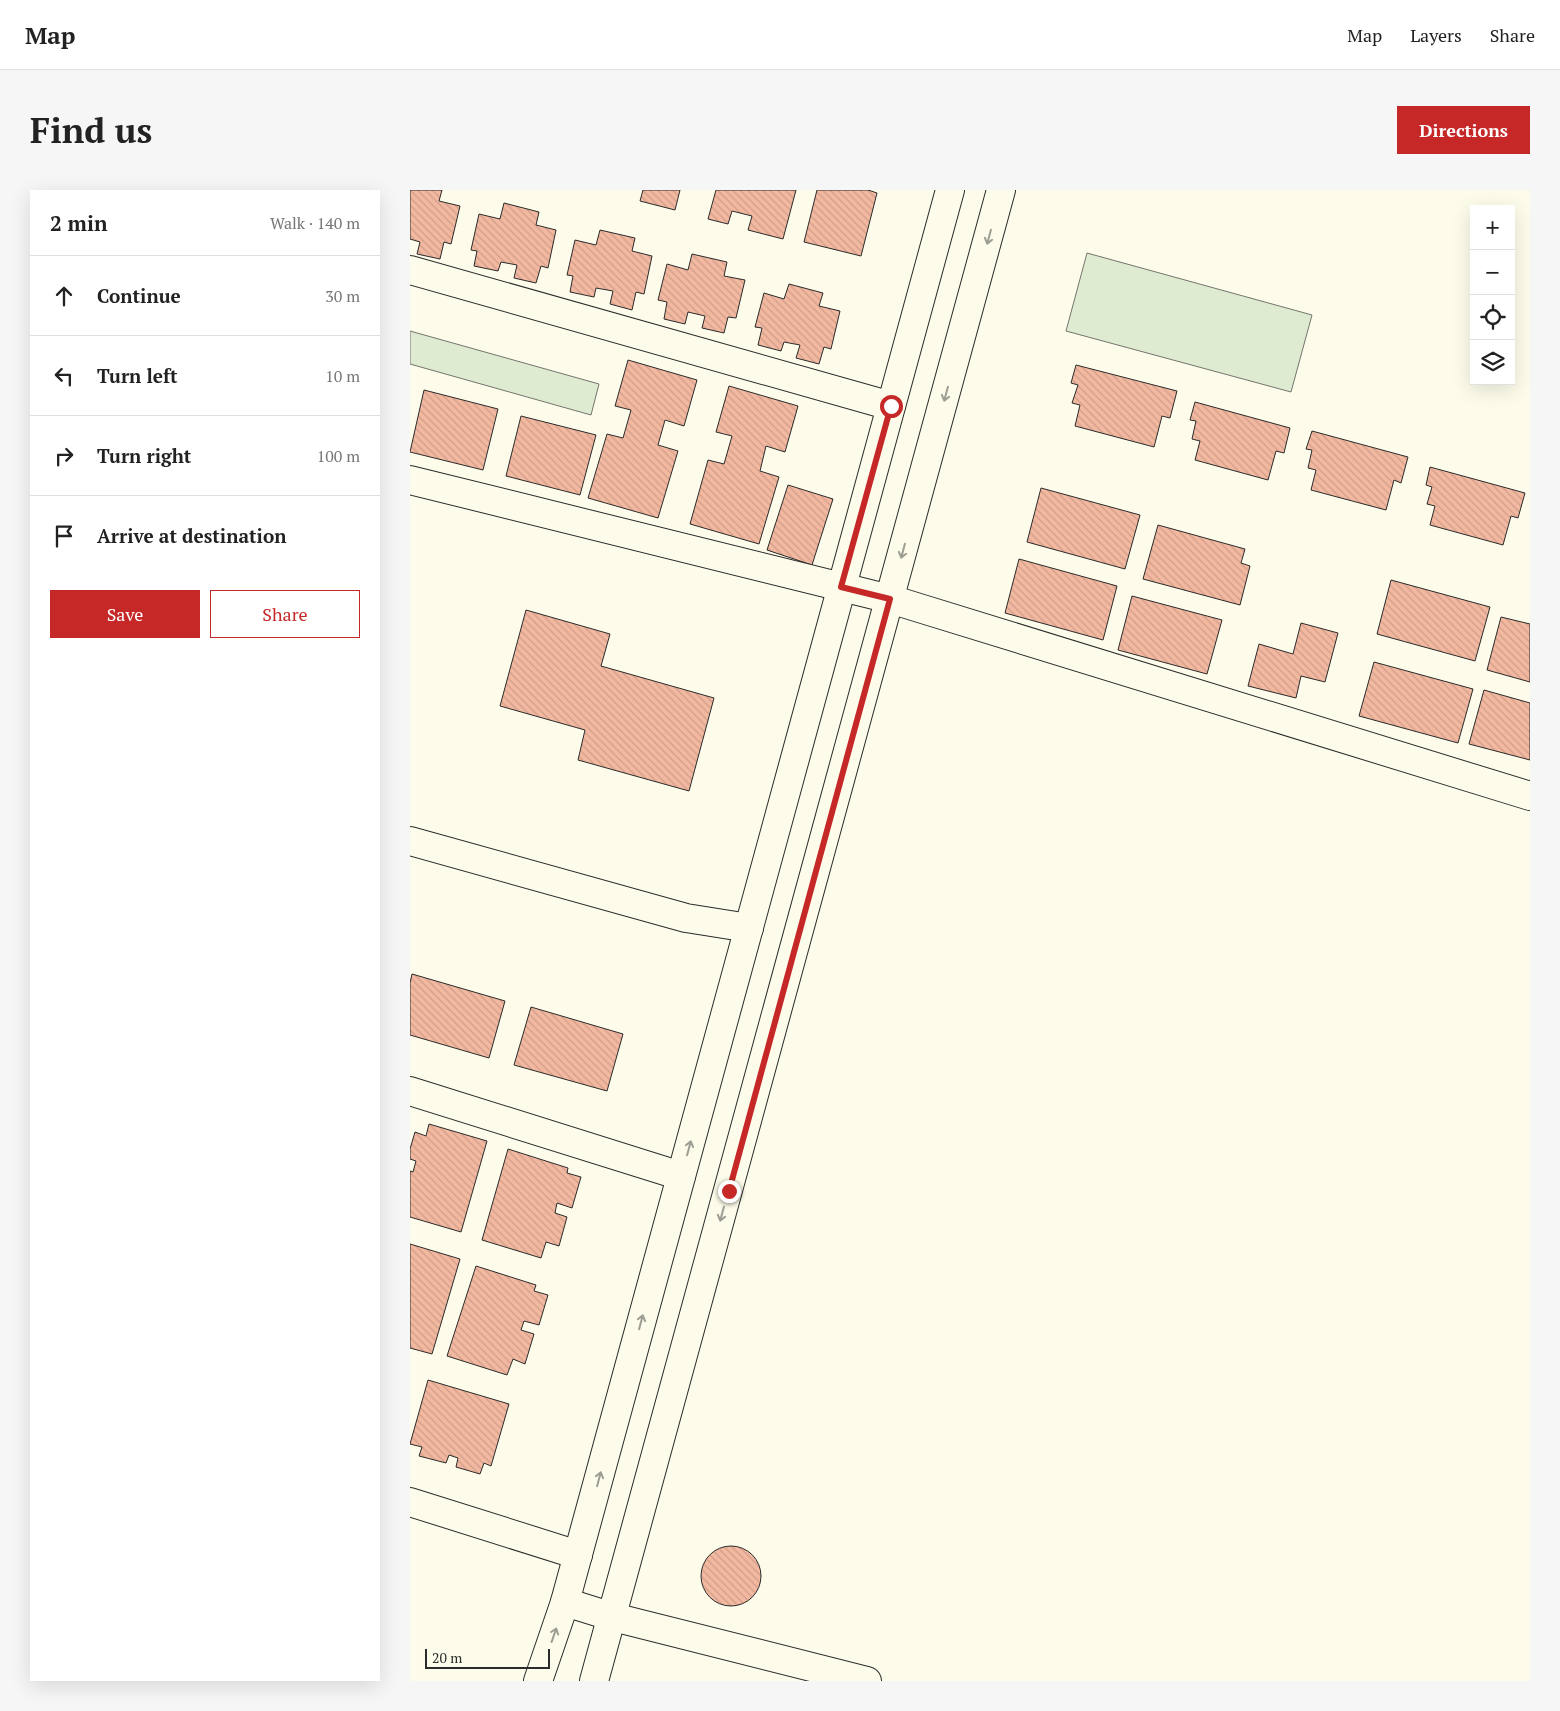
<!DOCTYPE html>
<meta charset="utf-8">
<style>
:root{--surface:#fff;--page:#f6f6f6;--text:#222;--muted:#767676;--line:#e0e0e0;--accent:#c62828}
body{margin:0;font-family:"PT Serif",serif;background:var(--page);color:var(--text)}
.controls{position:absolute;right:15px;top:15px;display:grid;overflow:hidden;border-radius:0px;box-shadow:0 5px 20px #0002}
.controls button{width:45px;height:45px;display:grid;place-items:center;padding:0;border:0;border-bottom:1px solid var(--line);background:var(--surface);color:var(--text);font:25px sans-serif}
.scale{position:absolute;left:15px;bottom:12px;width:125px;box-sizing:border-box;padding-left:5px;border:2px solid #2b2b2b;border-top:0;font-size:14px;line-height:18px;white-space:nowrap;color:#2b2b2b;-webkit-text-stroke:4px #fdfbea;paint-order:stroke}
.stop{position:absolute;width:15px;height:15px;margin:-11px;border:4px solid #c62828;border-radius:50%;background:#fff}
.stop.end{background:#c62828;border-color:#fff;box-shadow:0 1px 5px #0008}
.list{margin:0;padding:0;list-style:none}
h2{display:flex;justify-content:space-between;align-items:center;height:65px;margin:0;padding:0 20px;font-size:21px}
h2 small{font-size:16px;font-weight:400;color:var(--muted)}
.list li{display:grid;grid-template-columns:32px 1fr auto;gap:15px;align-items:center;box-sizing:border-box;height:80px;padding:0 20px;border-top:1px solid var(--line)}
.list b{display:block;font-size:19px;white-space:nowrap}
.list em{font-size:16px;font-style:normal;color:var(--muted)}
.actions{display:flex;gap:10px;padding:15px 20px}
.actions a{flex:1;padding:11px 0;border:1px solid var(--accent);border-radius:0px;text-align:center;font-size:18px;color:var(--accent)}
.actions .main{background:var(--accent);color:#fff}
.icon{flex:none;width:28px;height:28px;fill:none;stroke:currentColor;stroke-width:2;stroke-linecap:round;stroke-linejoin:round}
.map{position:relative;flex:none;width:1120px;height:1491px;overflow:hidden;border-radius:0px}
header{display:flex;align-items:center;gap:30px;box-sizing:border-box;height:70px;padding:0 25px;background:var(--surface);border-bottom:1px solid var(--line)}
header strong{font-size:24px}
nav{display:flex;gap:28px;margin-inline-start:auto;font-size:18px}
.intro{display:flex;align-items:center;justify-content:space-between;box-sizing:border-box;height:120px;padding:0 30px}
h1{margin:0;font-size:35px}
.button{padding:12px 22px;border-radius:0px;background:var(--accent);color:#fff;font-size:18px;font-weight:700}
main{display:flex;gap:30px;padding:0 30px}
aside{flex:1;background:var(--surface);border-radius:0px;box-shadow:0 5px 20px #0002}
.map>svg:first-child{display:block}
.green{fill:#deebd1;stroke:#74746e}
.building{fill:url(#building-back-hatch);stroke:#2b2b2b}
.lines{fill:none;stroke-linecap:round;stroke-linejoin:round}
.minor-casing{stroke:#2b2b2b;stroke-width:30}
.tertiary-casing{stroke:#2b2b2b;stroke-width:30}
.minor{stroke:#fdfbea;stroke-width:28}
.tertiary{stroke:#fdfbea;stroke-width:28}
.oneway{stroke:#9e9d94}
.route{stroke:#c62828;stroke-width:6}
</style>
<header>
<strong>Map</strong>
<nav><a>Map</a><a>Layers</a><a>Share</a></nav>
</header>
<div class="intro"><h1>Find us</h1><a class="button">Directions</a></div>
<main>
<aside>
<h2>2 min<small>Walk · 140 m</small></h2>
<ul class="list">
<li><svg class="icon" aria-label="ahead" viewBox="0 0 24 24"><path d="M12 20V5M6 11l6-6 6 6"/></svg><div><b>Continue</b></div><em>30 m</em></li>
<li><svg class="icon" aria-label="left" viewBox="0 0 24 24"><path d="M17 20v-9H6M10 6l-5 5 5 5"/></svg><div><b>Turn left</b></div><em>10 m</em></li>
<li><svg class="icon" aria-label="right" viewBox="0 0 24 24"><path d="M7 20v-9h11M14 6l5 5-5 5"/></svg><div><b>Turn right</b></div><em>100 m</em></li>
<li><svg class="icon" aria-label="arrive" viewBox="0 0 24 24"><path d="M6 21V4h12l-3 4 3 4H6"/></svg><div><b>Arrive at destination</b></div></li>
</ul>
<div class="actions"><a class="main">Save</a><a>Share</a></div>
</aside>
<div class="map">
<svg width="1120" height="1491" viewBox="0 0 1120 1491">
<defs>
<pattern id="building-back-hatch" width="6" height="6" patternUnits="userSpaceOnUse" patternTransform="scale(1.25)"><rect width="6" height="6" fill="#f2b8a0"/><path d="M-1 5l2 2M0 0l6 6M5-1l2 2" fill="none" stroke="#d09e8a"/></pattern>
</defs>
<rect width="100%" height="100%" fill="#fdfbea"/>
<!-- green -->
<path class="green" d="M677,63L902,125L881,202L656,141Z
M0,141L189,194L181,225L0,174Z"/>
<!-- building -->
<path class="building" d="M0,0H32L29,11L50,16L41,54L34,52L30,69L7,64L10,52L0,49Z
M233,0H270L265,20L230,11Z
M306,0H386L373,49L338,40L342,26L322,21L318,34L298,29Z
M407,0H458L467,3L451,66L394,52Z
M94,13L129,22L126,35L146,40L138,78L131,76L126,93L104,88L107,75L91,72L88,81L64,76L67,61L61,60L69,24L90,29Z
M190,40L225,48L222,61L242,66L234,104L226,102L222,120L200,114L203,101L186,98L184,107L160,102L163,86L157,85L165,50L186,55Z
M282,64L317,72L314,86L335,90L326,128L318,127L314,143L292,138L295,126L278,122L275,134L254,129L257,112L248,110L257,74L278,80Z
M379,94L413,103L409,116L430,121L421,159L414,157L409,174L386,168L390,155L374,152L371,161L348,155L352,138L345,137L354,103L374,109Z
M218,170L287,190L274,236L255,230L248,255L268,261L248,328L178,308L197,244L213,248L221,220L205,216Z
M666,175L767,201L760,228L752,226L744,257L665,236L670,215L662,213L668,195L661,193Z
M319,196L388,216L375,262L356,256L350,281L369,287L349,354L280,334L298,270L314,274L322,246L306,242Z
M14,200L88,219L73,280L0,262Z
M785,212L880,238L874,263L866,261L858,290L785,270L790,251L782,249L786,231L780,230Z
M111,226L186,245L170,305L96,286Z
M902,241L998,267L991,293L984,290L976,320L901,300L906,280L898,278L902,260L896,259Z
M1020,277L1115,303L1108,328L1101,326L1093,355L1020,335L1025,316L1017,314L1022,297L1016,295Z
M378,295L423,309L402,375L357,360Z
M631,298L730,325L715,379L617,352Z
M748,335L835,359L831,373L840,376L830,415L733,389Z
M609,369L707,396L693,450L595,423Z
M981,390L1080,417L1065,471L967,444Z
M722,406L812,430L797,484L708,460Z
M116,420L200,444L191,476L304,508L279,601L168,570L175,540L90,516Z
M1091,427L1120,434V492L1077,480Z
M891,433L928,443L915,492L891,486L886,508L838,496L849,454L883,464Z
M964,472L1063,499L1048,553L949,526Z
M1074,500L1120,513V570L1059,554Z
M2,784L95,811L79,868L0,845V793Z
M121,817L213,844L197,901L104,875Z
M19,934L77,951L51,1042L0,1027V981L3,982L6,971L0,969V959L5,942L16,946Z
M98,959L158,978L157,983L171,987L162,1018L147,1013L145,1023L157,1027L149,1056L136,1052L131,1068L72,1050Z
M0,1054L50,1069L22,1164L0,1158Z
M66,1076L126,1095L124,1101L138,1105L129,1135L114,1131L111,1140L124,1144L115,1174L103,1169L97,1185L37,1166Z
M18,1190L99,1214L81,1276L74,1273L70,1284L46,1277L48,1268L39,1265L36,1273L9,1266L12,1257L0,1254Z
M291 1386a30 30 0 1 1 60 0a30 30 0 1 1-60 0Z"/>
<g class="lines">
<!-- minor casing -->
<g class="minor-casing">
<path id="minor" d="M0,80L481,216
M0,290L480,409L1120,606
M0,651L276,728L339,738
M0,901L271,986
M0,1312L168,1365
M155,1412L203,1427L457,1491"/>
</g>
<!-- tertiary casing -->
<g class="tertiary-casing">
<path id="tertiary" d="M128,1491L155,1412L540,0
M184,1491L591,0"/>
</g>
<!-- minor -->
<use href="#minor" class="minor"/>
<!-- tertiary -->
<use href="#tertiary" class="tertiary"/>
</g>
<!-- one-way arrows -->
<defs><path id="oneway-shaft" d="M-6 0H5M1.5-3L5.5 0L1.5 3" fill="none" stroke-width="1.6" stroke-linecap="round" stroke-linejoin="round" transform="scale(1.25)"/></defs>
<g class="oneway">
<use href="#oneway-shaft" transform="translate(579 47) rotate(105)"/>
<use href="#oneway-shaft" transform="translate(536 204) rotate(105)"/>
<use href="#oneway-shaft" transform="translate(493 361) rotate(105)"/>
<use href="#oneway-shaft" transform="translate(279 958) rotate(-75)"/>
<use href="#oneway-shaft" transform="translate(312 1024) rotate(105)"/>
<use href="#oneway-shaft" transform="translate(231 1132) rotate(-75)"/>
<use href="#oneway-shaft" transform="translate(189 1289) rotate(-75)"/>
<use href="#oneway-shaft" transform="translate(144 1445) rotate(-71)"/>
</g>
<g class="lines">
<!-- route -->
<path class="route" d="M319,1001L480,409L431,397L481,216"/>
</g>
</svg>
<div class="controls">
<button>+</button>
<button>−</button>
<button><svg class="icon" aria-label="locate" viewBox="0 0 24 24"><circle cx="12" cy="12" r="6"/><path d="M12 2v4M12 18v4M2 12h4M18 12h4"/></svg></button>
<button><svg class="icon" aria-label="layers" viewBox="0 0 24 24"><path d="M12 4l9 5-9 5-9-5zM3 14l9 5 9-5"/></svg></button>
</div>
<div class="scale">20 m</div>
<div class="stop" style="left:481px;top:216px"></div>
<div class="stop end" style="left:319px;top:1001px"></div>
</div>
</main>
